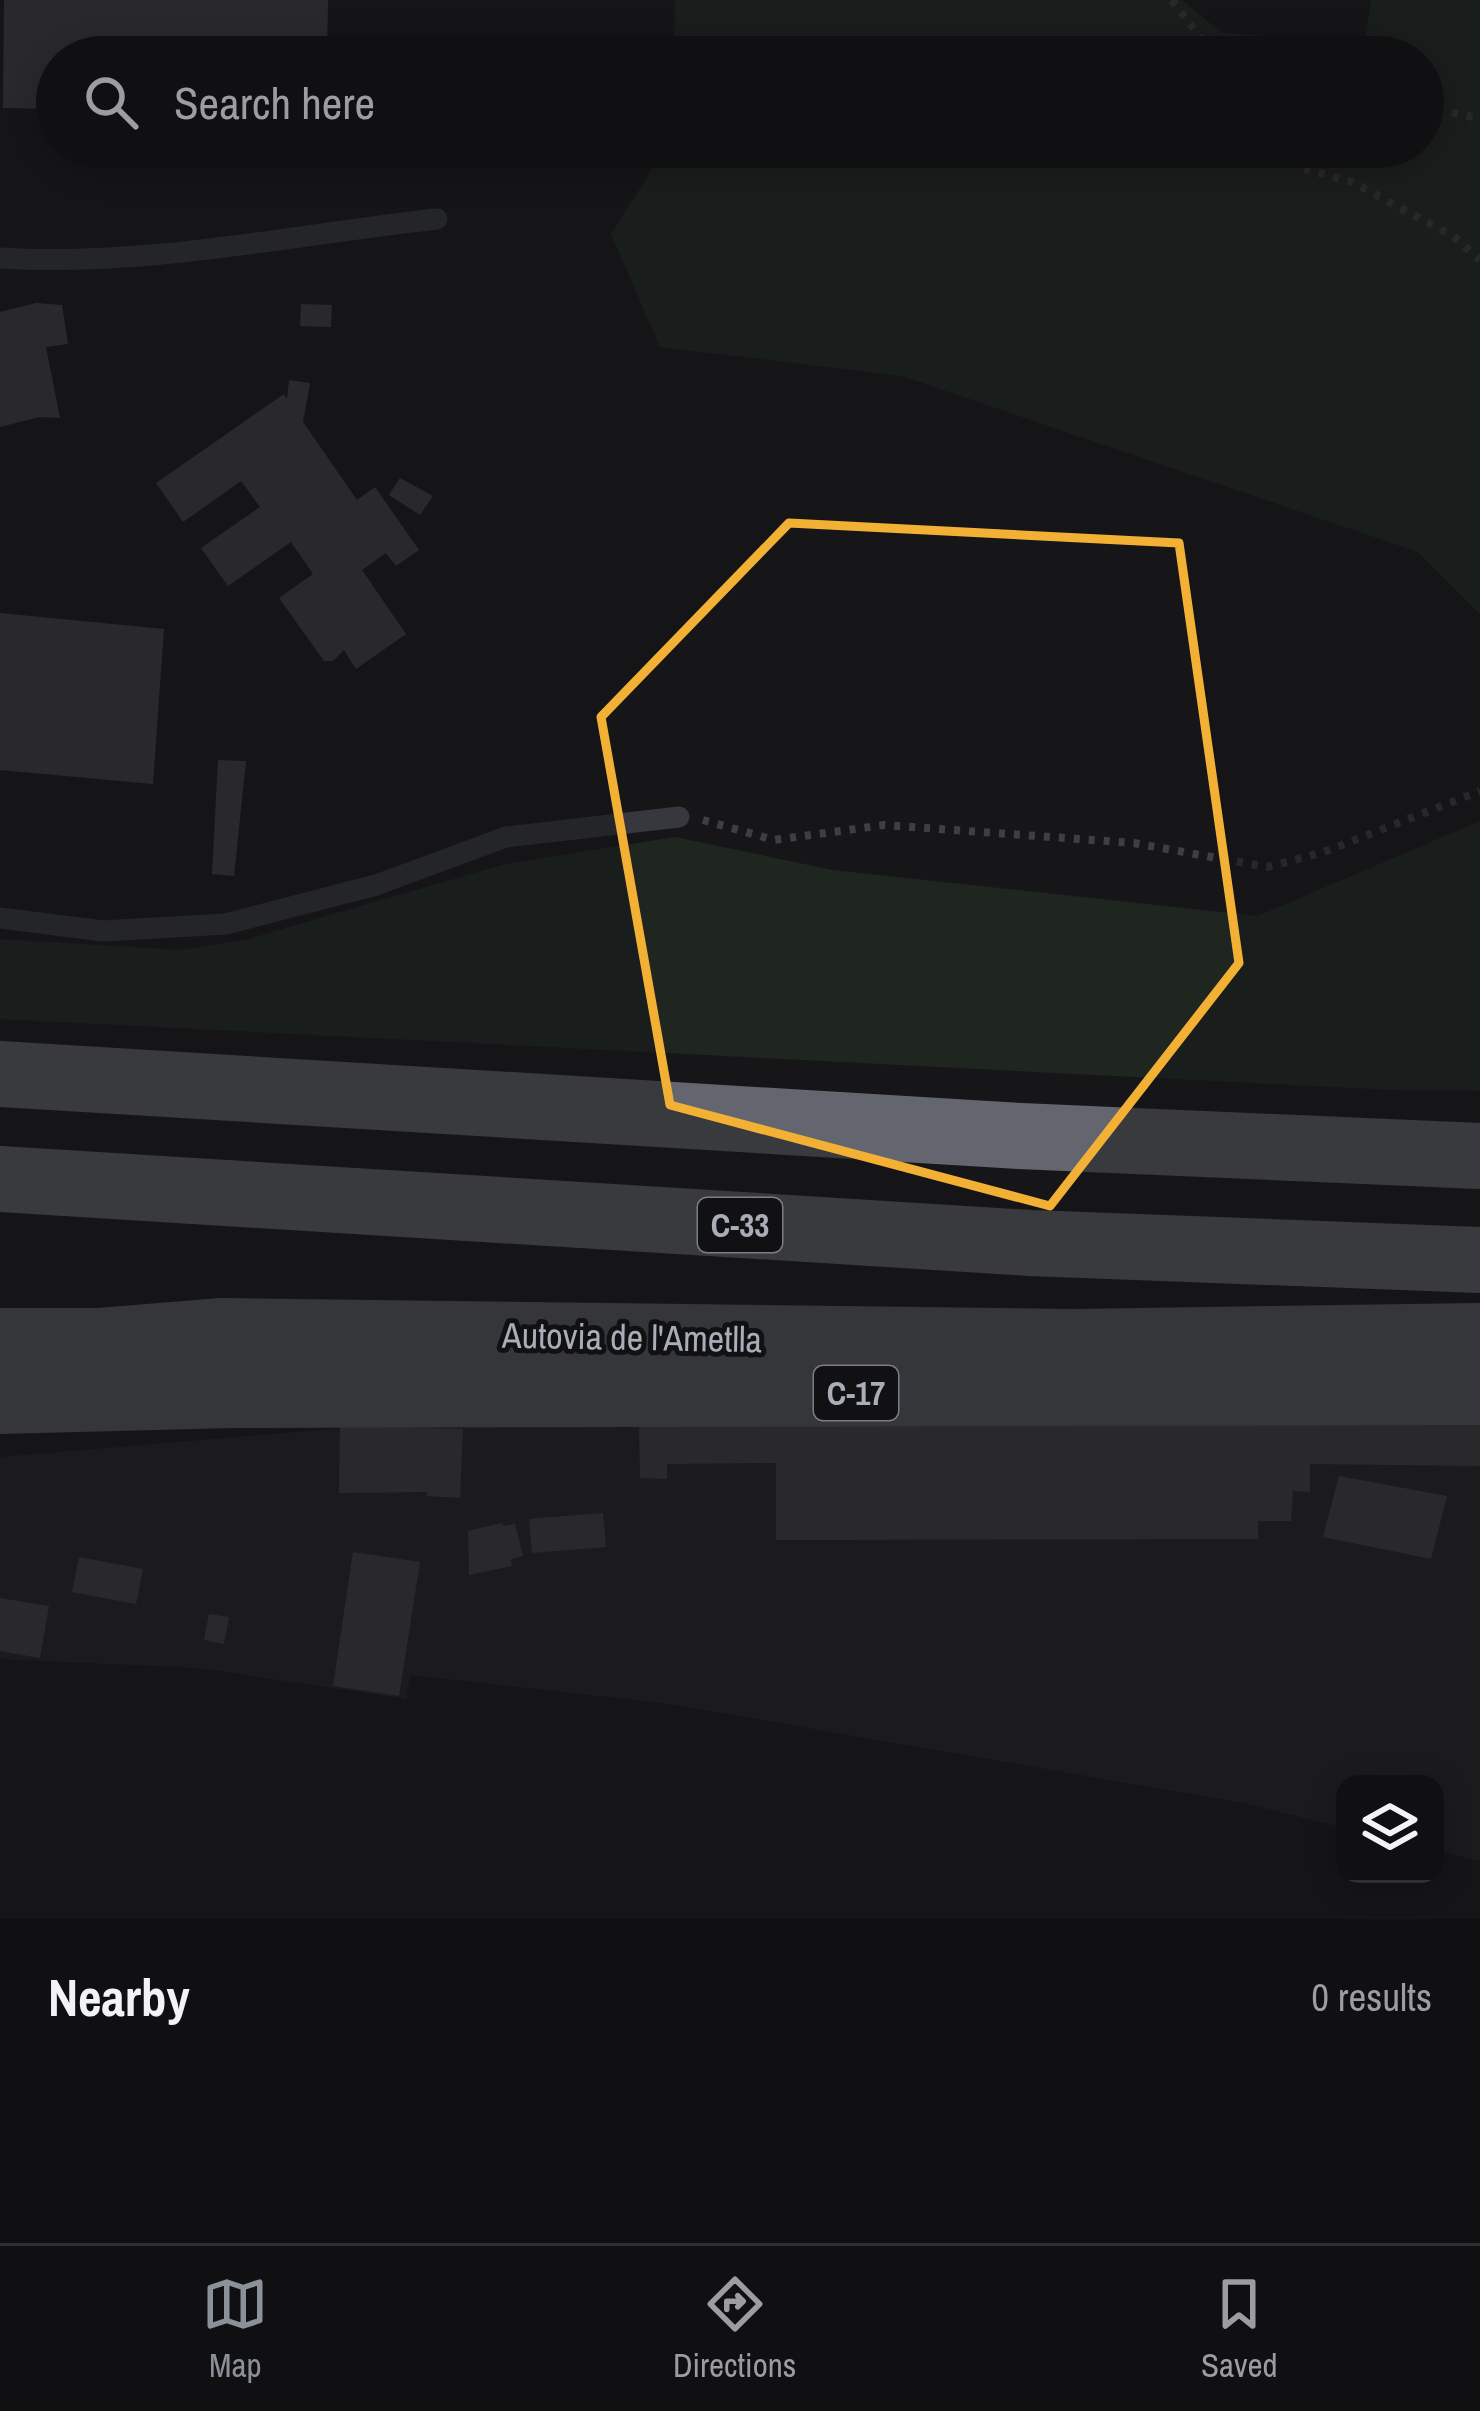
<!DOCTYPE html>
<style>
:root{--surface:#101012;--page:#19191b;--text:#f1f3f6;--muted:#9c9d9f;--line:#303032;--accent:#8c9099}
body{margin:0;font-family:"Archivo Narrow",sans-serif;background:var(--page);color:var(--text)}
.controls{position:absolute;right:36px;bottom:36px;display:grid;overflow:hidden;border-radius:24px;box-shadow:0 6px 30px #0003}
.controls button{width:108px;height:108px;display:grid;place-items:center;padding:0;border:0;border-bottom:3px solid var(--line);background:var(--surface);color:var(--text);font:60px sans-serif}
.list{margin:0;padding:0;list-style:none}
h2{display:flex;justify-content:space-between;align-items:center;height:156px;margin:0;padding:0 48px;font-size:51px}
h2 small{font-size:39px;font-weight:400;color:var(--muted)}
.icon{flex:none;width:66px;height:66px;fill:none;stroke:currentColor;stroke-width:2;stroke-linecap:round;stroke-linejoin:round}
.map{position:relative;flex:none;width:1480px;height:1919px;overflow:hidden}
.search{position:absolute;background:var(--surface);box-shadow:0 6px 30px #0003;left:36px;right:36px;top:36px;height:132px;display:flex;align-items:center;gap:30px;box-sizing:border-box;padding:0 42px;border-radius:66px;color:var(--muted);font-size:45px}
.sheet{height:324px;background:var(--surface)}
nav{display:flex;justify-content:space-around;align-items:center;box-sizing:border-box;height:168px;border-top:3px solid var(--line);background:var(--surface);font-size:33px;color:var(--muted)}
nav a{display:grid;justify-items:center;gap:6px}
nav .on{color:var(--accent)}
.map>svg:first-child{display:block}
.built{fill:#222225}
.green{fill:#1e261f}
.building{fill:#404145}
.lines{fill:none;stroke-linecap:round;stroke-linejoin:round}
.path{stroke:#3d3f44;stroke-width:8;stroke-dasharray:6 9;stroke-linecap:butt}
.service{stroke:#37383d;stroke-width:21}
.trunk{stroke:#5b5e65;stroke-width:66}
.motorway{stroke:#63666e;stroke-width:66}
.marked{fill:none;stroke:#f2b134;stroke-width:9;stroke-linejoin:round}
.labels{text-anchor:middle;stroke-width:10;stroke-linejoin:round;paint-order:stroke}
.shield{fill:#111113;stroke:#7b7e86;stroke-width:3}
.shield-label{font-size:33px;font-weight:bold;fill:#a8adb8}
.street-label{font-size:36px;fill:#a8adb8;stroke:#111113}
</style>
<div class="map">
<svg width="1480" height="1919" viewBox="0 0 1480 1919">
<rect width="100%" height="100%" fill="#161618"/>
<!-- built -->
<path class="built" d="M666,1418L1480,1429V1861L1435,1850V1784H1345V1828L1243,1803L670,1704L411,1675L406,1699L199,1668L0,1659V1457L333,1429Z"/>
<!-- green -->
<path class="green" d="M675,0H1182L1222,33L1365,42L1371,0H1480V614L1418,552L902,376L660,347L611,234L648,176L658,147H1423V57H674Z
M1480,821V1091L1390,1090L0,1019V939L180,950L248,939L505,864L675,837L833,870L1258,916Z"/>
<!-- building -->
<path class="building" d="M4,0H328L327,57H57V109L3,108Z
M36,303L62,305L68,344L46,347L60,418L39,417L0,427V312Z
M301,304L332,305L331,327L300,326Z
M289,380L310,383L303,422L357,500L375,487L419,550L396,566L386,553L362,570L406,634L356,669L344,650L333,661H324L279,598L313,574L291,542L228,586L201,548L260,507L241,481L183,522L156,483L284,394L287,399Z
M400,478L433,496L420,515L389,495Z
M0,613L164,629L153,784L0,770Z
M218,760L246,761L234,876L212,874Z
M1480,1423V1466L1310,1464V1492L1293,1491L1291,1521H1258V1539L776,1540V1463L667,1464V1479L640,1478L639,1424Z
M340,1426L463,1429L460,1498L427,1496V1492L339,1493Z
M1339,1476L1447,1496L1431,1559L1323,1537Z
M603,1513L606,1547L532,1553L529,1519Z
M502,1523L503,1526L515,1524L523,1556L511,1559L512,1566L469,1575L468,1531Z
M353,1552L420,1562L399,1696L333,1686Z
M79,1557L143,1569L136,1604L72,1592Z
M0,1598L49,1606L40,1658L0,1651Z
M209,1614L229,1617L224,1644L204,1640Z"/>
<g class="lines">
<!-- path -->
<path class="path" d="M1172,0L1201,39L1205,57
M1423,105L1480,119
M1265,147L1298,167L1352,182L1453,236L1480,260
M703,820L774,840L884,825L1134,843L1267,867L1324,852L1480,791"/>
<!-- service -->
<path class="service" d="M0,258C147,267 291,235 437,219
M0,918L103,931L226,924L376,885L506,837L679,817"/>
<!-- trunk -->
<path class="trunk" d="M0,1341H100L223,1331L1074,1342L1480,1336
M0,1401L232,1395L1480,1392"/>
<!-- motorway -->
<path class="motorway" d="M0,1074L1020,1136L1480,1156
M0,1179L1031,1243L1480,1260"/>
</g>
<!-- marked area -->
<path d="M0 0H1480V1919H0ZM789,523L1179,543L1239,963L1050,1206L670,1105L601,717Z" fill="#161618" fill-opacity=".55" fill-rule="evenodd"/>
<path class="marked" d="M789,523L1179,543L1239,963L1050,1206L670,1105L601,717Z"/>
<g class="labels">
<!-- shield labels -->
<g class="shield">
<rect x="698" y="1198" width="84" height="54" rx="9"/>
<rect x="814" y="1366" width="84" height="54" rx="9"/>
</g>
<g class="shield-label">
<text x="740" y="1237">C-33</text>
<text x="856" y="1405">C-17</text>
</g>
<!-- street labels -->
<g class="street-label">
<text transform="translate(632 1337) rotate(1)" y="13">Autovia de l'Ametlla</text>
</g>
</g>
</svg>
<div class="controls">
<button><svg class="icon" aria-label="layers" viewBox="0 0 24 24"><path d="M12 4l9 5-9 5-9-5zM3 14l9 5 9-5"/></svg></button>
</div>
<div class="search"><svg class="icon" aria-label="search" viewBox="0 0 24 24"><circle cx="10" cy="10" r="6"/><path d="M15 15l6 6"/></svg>Search here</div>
</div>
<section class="sheet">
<h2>Nearby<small>0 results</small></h2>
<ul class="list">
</ul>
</section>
<nav>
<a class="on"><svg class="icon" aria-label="map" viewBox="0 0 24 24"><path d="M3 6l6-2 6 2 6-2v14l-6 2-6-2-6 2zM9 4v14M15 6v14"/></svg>Map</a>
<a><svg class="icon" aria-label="directions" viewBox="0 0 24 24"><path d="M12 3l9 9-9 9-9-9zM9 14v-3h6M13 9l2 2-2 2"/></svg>Directions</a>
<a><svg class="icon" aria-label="saved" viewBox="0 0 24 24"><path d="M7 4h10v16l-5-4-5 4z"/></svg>Saved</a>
</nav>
